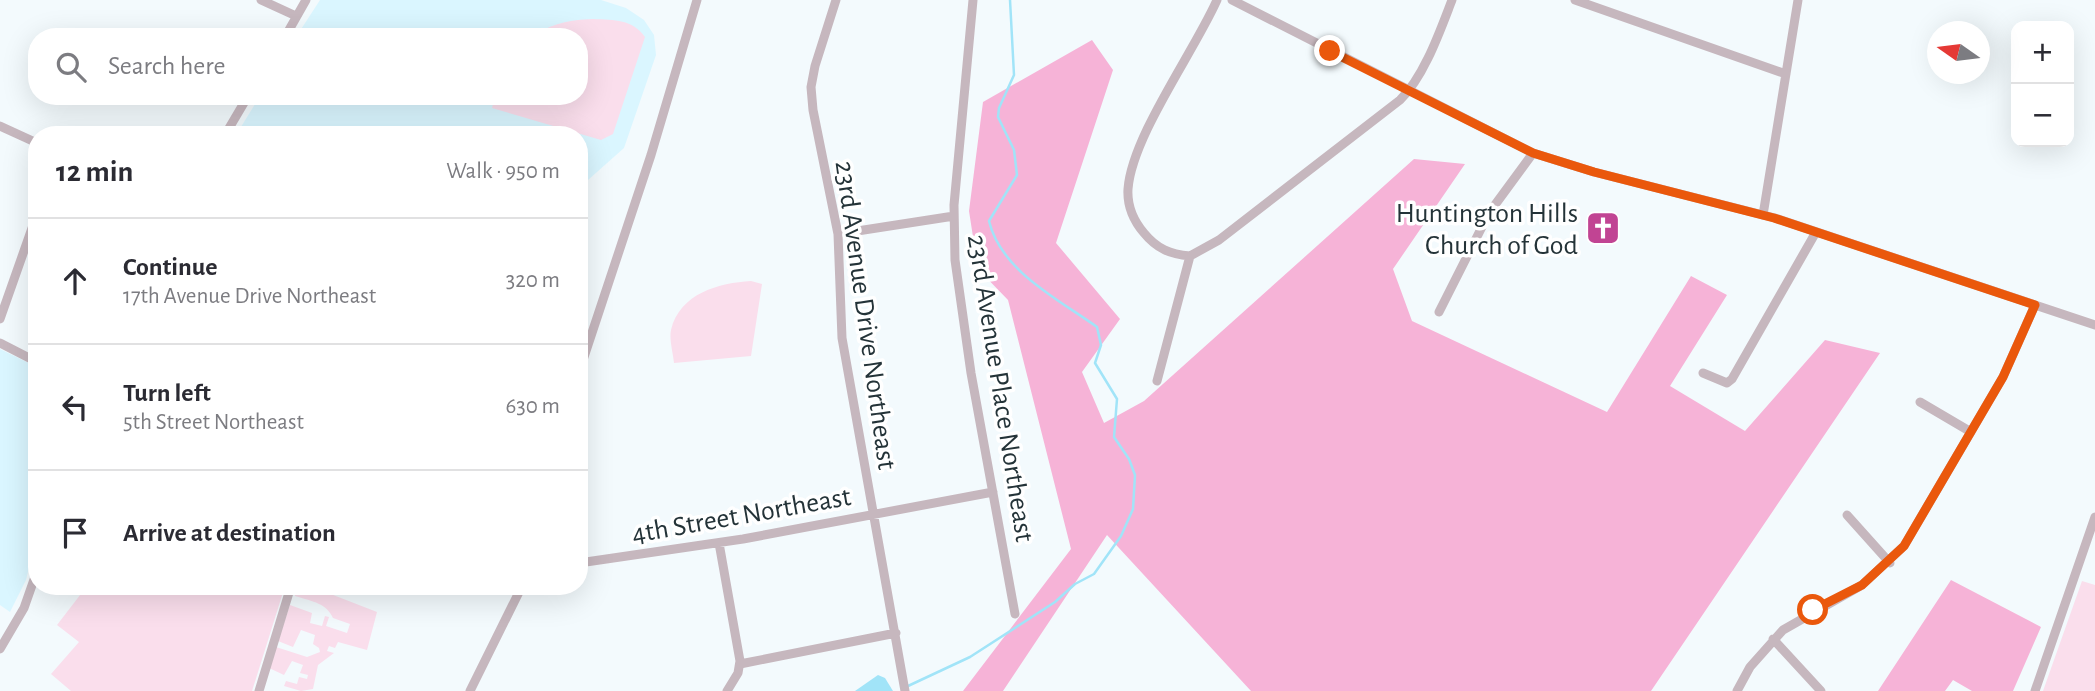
<!DOCTYPE html>
<meta charset="utf-8">
<style>
:root{--surface:#fff;--page:#f2f2f3;--text:#2b2b33;--muted:#7c7c81;--line:#e1e1e2}
body{margin:0;font-family:"Alegreya Sans",sans-serif;background:var(--page);color:var(--text)}
.controls{position:absolute;right:21px;top:21px;display:grid;overflow:hidden;border-radius:14px;box-shadow:0 7px 28px #0002}
.controls button{width:63px;height:63px;display:grid;place-items:center;padding:0;border:0;border-bottom:2px solid var(--line);background:var(--surface);color:var(--text);font:35px sans-serif}
.compass{position:absolute;left:1927px;top:21px;width:63px;height:63px;border-radius:50%;background:var(--surface);box-shadow:0 7px 28px #0002;rotate:284deg}
.stop{position:absolute;width:21px;height:21px;margin:-16px;border:5px solid #ea580c;border-radius:50%;background:#fff}
.stop.end{background:#ea580c;border-color:#fff;box-shadow:0 2px 7px #0008}
.list{margin:0;padding:0;list-style:none}
h2{display:flex;justify-content:space-between;align-items:center;height:91px;margin:0;padding:0 28px;font-size:30px}
h2 small{font-size:23px;font-weight:400;color:var(--muted)}
.list li{display:grid;grid-template-columns:46px 1fr auto;gap:21px;align-items:center;box-sizing:border-box;height:126px;padding:0 28px;border-top:2px solid var(--line)}
.list b{display:block;font-size:26px;white-space:nowrap}
.list p{margin:0;font-size:23px;white-space:nowrap;color:var(--muted)}
.list em{font-size:23px;font-style:normal;color:var(--muted)}
.icon{flex:none;width:38px;height:38px;fill:none;stroke:currentColor;stroke-width:2;stroke-linecap:round;stroke-linejoin:round}
.map{position:relative;flex:none;width:2095px;height:691px;overflow:hidden}
.search{position:absolute;background:var(--surface);box-shadow:0 7px 28px #0002;left:28px;top:28px;width:560px;height:77px;display:flex;align-items:center;gap:18px;box-sizing:border-box;padding:0 24px;border-radius:28px;color:var(--muted);font-size:26px}
.panel{position:absolute;background:var(--surface);box-shadow:0 7px 28px #0002;left:28px;top:126px;width:560px;height:469px;border-radius:28px}
.map>svg:first-child{display:block}
.built{fill:#daf6ff}
.green{fill:#fadeec}
.forest{fill:#f6b3d7}
.water{fill:#a1e4f8}
.lines{fill:none;stroke-linecap:round;stroke-linejoin:round}
.stream{stroke:#a1e4f8;stroke-width:2.5}
.minor{stroke:#c6b7be;stroke-width:9}
.route{stroke:#ea580c;stroke-width:9}
.labels{text-anchor:middle;stroke-width:7;stroke-linejoin:round;paint-order:stroke}
.poi-label{font-size:28px;fill:#243338;stroke:#fff;text-anchor:end}
.street-label{font-size:28px;fill:#243338;stroke:#fff}
</style>
<div class="map">
<svg width="2095" height="691" viewBox="0 0 2095 691">
<rect width="100%" height="100%" fill="#f3fafd"/>
<!-- built -->
<path class="built" d="M320,0H601L626,8L644,20L654,35L656,55L624,148L588,180L579,194V135H236L260,96H579V37H296Z
M0,349L37,367V534L26,580L10,612L0,605Z"/>
<!-- green -->
<path class="green" d="M593,19C615,20 632,19 645,37L613,134L601,140L492,108L495,96H579V37H532C552,23 569,20 593,19Z
M751,281L762,284L751,356L674,363C673,353 669,339 671,330C680,293 719,283 751,281Z
M2082,581L2095,585V691H2043Z
M87,586H285L252,691H71L51,674L79,642L57,625Z
M295,586H310L377,612L367,650L338,642L335,648L329,646L327,651L334,653L318,665L313,689L301,691L284,686L286,681L297,684L299,677L307,679L308,675L300,673L303,665L292,661L284,675L269,668L276,647L307,657L320,652L319,648L313,644L315,635L301,630L293,647L278,641L290,605L312,613L310,623L322,626L325,616L329,617L326,626L347,633L350,624L333,618C326,603 314,602 295,596Z"/>
<!-- forest -->
<path class="forest" d="M1092,40L1113,70L1056,243L1120,319L1082,372L1104,423L1144,401L1414,159L1465,164L1393,269L1412,321L1607,412L1691,276L1727,295L1670,386L1745,431L1825,340L1880,353L1651,691H1251L1107,535L1003,691H963L1071,549L1008,300L978,269L969,211L983,102Z
M1951,580L2041,627L2013,691H1972L1953,680L1945,691H1878Z"/>
<!-- water -->
<path class="water" d="M878,675L885,678L893,691H855Z"/>
<g class="lines">
<!-- stream -->
<path class="stream" d="M908,686L970,657L1055,602L1075,584L1094,574L1121,536L1133,509L1135,475L1129,459L1114,437L1117,399L1095,363L1101,345L1097,327C1058,299 1001,271 989,221L1017,175L1014,150L998,117L999,108L1014,75L1010,0"/>
<!-- minor -->
<path class="minor" d="M261,0L296,16
M836,0L815,66L811,87L813,110L838,234L842,338L905,691
M973,0L954,205L955,260L971,373L1015,614
M1232,0L1533,153L1594,172L1775,218L2095,325
M1575,0L1786,74
M285,37L306,0
M0,126L37,143
M225,135L248,96
M1763,215L1798,0
M838,234L954,216
M1190,256C1170,254 1157,249 1144,233C1133,220 1127,206 1128,189C1132,136 1194,52 1217,0
M1439,312L1489,213L1533,153
M0,319L37,214
M0,343L37,362
M579,372L651,155L697,0
M1703,373L1727,383L1732,379L1816,232
M1157,381L1190,256L1219,240L1400,100C1424,77 1440,31 1452,0
M1920,402L1971,432
M1847,515L1890,563
M719,543L740,661L738,673L727,691
M579,563L743,539L993,492
M1773,639L1821,691
M0,649L24,608L37,571
M740,664L896,633
M259,691L291,586
M470,691L522,586
M1737,691L1750,667L1783,630L1862,585L1904,546L2003,377L2035,305
M2035,691L2095,517"/>
</g>
<g class="lines">
<!-- route -->
<path class="route" d="M1330,51L1533,153L1594,172L1774,218L2035,305L2003,377L1904,546L1862,585L1813,610"/>
</g>
<!-- icons -->
<defs>
<g id="church-square" transform="scale(1.75)"><rect x="-9" y="-9" width="18" height="18" rx="4" fill="#c14493" stroke="#fff"/><path d="M-1.2-6h2.4v3.5h3.3v2.4h-3.3V6h-2.4V-.1h-3.3v-2.4h3.3Z" fill="#fff"/></g>
</defs>
<g fill-rule="evenodd">
<use href="#church-square" x="1603" y="228"/>
</g>
<g class="labels">
<!-- poi labels -->
<g class="poi-label">
<text x="1578" y="222">Huntington Hills<tspan x="1578" dy="32">Church of God</tspan></text>
</g>
<!-- street labels -->
<g class="street-label">
<text transform="translate(867 315) rotate(82)" y="10">23rd Avenue Drive Northeast</text>
<text transform="translate(1002 388) rotate(81)" y="10">23rd Avenue Place Northeast</text>
<text transform="translate(741 514) rotate(-10)" y="10">4th Street Northeast</text>
</g>
</g>
</svg>
<div class="controls">
<button>+</button>
<button>−</button>
</div>
<svg class="compass" viewBox="-18 -18 36 36"><path d="M0-13l5 13h-10z" fill="#e53935"/><path d="M0 13l5-13h-10z" fill="#7c7c81"/></svg>
<div class="stop" style="left:1813px;top:610px"></div>
<div class="stop end" style="left:1330px;top:51px"></div>
<div class="search"><svg class="icon" aria-label="search" viewBox="0 0 24 24"><circle cx="10" cy="10" r="6"/><path d="M15 15l6 6"/></svg>Search here</div>
<section class="panel">
<h2>12 min<small>Walk · 950 m</small></h2>
<ul class="list">
<li><svg class="icon" aria-label="ahead" viewBox="0 0 24 24"><path d="M12 20V5M6 11l6-6 6 6"/></svg><div><b>Continue</b><p>17th Avenue Drive Northeast</p></div><em>320 m</em></li>
<li><svg class="icon" aria-label="left" viewBox="0 0 24 24"><path d="M17 20v-9H6M10 6l-5 5 5 5"/></svg><div><b>Turn left</b><p>5th Street Northeast</p></div><em>630 m</em></li>
<li><svg class="icon" aria-label="arrive" viewBox="0 0 24 24"><path d="M6 21V4h12l-3 4 3 4H6"/></svg><div><b>Arrive at destination</b></div></li>
</ul>
</section>
</div>
